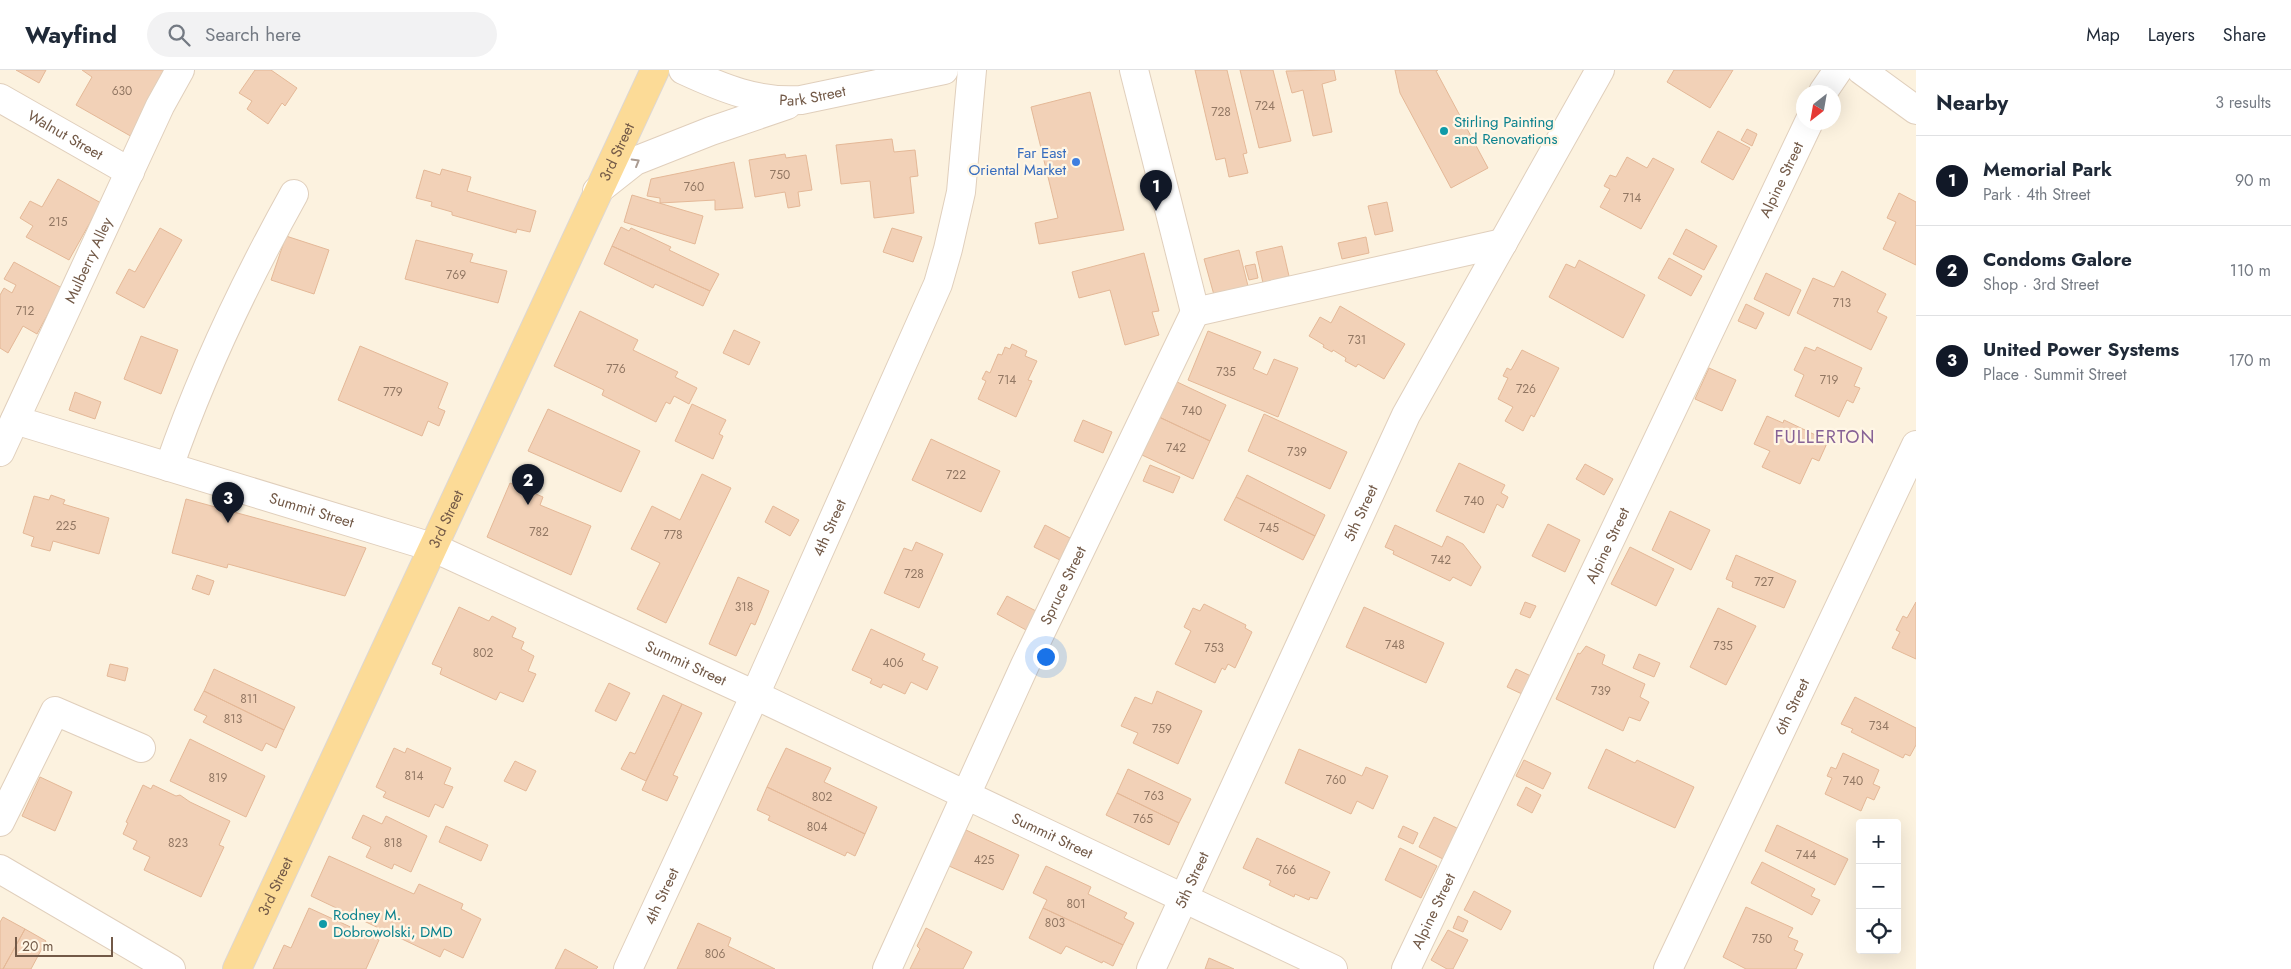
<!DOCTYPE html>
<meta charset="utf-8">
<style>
:root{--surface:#fff;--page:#f2f2f3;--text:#1f2937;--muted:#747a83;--line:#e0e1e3;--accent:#111827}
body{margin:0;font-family:Jost,sans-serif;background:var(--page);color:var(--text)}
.controls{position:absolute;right:15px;bottom:15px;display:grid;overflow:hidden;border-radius:5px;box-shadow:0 5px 20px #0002}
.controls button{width:45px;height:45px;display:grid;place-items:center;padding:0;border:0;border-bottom:1px solid var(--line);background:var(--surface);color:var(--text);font:25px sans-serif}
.compass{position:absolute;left:1796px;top:15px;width:45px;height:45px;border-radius:50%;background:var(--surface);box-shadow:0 5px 20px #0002;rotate:211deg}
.scale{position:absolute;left:15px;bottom:12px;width:98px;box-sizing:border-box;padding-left:5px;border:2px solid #725947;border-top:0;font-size:14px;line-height:18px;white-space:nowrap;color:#725947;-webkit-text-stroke:4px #fff6e5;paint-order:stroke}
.you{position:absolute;left:1045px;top:586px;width:18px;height:18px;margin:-12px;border:4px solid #fff;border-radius:50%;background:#1a73e8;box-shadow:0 0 0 8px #1a73e833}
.badge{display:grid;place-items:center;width:32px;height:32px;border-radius:50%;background:var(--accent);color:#fff;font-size:16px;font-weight:700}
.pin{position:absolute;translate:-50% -41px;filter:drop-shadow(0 1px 2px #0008)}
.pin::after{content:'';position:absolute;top:26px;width:18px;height:15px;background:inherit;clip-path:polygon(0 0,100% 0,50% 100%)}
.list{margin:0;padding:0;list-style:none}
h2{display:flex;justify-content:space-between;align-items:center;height:65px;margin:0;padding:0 20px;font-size:21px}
h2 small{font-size:16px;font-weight:400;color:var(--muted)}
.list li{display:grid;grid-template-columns:32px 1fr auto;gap:15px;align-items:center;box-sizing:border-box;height:90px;padding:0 20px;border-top:1px solid var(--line)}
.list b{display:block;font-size:19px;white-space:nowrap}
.list p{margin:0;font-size:16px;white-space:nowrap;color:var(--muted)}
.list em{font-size:16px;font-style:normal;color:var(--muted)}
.icon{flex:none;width:28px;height:28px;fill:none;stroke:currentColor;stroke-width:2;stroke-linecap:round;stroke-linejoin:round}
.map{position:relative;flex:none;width:1916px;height:899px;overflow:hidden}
header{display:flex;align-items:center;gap:30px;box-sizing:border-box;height:70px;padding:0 25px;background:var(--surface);border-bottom:1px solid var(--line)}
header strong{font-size:24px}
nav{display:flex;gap:28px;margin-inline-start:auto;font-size:18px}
.search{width:350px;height:45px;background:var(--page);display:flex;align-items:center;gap:12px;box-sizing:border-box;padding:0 18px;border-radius:28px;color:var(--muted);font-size:19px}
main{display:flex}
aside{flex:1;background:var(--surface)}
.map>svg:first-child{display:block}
.building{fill:#f2d1b7;stroke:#e4b897}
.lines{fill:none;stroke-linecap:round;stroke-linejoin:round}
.minor-casing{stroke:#e0cfbc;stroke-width:30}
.major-casing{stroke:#ddd7d3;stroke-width:30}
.minor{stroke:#fff;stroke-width:28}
.major{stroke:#fcdb97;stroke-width:28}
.oneway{stroke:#aa9b91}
.culture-dot{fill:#0f9aa8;stroke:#fff6e5;stroke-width:2}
.shop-dot{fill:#3f7fe0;stroke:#fff6e5;stroke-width:2}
.labels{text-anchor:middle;stroke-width:4.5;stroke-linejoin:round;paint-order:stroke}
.number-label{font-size:12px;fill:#927763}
.street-label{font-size:15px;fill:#725947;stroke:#fff6e5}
.culture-label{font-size:15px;fill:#0d838f;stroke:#fff6e5;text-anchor:start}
.shop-label{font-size:15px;fill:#366cbe;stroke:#fff6e5;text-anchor:end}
.quarter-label{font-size:18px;letter-spacing:1px;fill:#876296;stroke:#fff6e5}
</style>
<header>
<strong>Wayfind</strong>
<div class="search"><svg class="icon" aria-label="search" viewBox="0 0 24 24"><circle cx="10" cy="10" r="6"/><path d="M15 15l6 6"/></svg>Search here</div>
<nav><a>Map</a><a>Layers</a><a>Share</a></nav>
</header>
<main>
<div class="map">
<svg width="1916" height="899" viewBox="0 0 1916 899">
<rect width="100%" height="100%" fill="#fcf2df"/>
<!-- building -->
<path class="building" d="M16,0H46L39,13Z
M82,0H172L134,68L76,35L92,7Z
M255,0H271L297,18L285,36L282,33L268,54L247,39L252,31L239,23Z
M1195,0H1227L1247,83L1243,84L1248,103L1229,107L1225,88L1216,90Z
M1240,0H1273L1291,71L1259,78Z
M1334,0L1336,10L1322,14L1332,62L1313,66L1303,20L1292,23L1286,1Z
M1395,0H1438L1436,1L1488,98L1451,118L1400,23Z
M1674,0H1733L1710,38L1667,12Z
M1090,22L1124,160L1039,174L1035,153L1058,148L1031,37Z
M1747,59L1757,64L1752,76L1741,70Z
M1718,61L1750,78L1733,110L1701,92Z
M892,69L894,82L915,80L918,106L910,107L914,143L874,148L870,111L841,114L836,75Z
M785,84L786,88L806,85L812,120L798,122L800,136L788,138L785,122L755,127L749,90Z
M1627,87L1647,98L1653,88L1674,99L1641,159L1600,137L1610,119L1604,116L1610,105L1616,107Z
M734,92L743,138L715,140V130L660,133V128L647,126L651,109Z
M442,99L471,107L467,121L536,141L530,162L517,159L516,163L452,145V142L431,136L432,132L416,128L424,100L440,105Z
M58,109L101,133L69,190L26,167L33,156L20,148L30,131L42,137Z
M1899,123L1916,132V195L1883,179L1896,152L1887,148Z
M632,125L703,146L695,174L624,152Z
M1387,132L1393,161L1375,165L1368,136Z
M621,157L629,161L631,158L671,177L669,180L719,204L710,221L612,176Z
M160,158L182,170L144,238L116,223L129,199L135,202Z
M892,158L922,167L913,192L883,182Z
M1686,159L1717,176L1704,200L1673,184Z
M286,166L329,180L314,224L271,210Z
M1366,167L1369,183L1342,189L1338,173Z
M416,170L473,184L470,192L507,201L498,233L405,209Z
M612,176L710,221L703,236L655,214L653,218L604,194Z
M1282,176L1289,206L1263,213L1256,182Z
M1239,180L1248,216L1214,225L1204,189Z
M1144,183L1159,241L1152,242L1159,265L1125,275L1110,220L1079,228L1072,202Z
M1669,188L1702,206L1691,226L1658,208Z
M1579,190L1645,225L1623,268L1549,227L1566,194L1575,198Z
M14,192L62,218L37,264L23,256L8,283L0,278V225L4,218L12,223L16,215L4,209Z
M1255,194L1258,208L1249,210L1245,196Z
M1842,201L1886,224L1877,242L1887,247L1871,280L1797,243L1813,208L1834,217Z
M1766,203L1801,220L1789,246L1754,229Z
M1746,234L1764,243L1756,259L1738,251Z
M1340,236L1405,274L1384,309L1358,294L1356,297L1345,291L1346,288L1333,280L1332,282L1323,277L1324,275L1309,266L1320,247L1331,253Z
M580,241L638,270L633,280L678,302L675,307L697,318L689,334L674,326L670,334L666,332L656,352L602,325L604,320L554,296Z
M734,260L760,272L749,295L723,283Z
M1208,261L1261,282L1253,299L1267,305L1274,289L1298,298L1278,347L1188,310Z
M141,266L178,280L161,324L124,309Z
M1012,274L1027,281L1025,286L1037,291L1028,310L1032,311L1016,347L978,329L986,311L982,309L986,301L990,303L998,284L1002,285L1005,277L1010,279Z
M360,276L448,313L438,338L445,341L439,356L428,351L422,366L338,330Z
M1805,277L1815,281L1817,277L1862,298L1854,316L1860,318L1853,333L1847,330L1839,347L1795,326L1804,305L1794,300Z
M1522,280L1559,298L1534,347L1531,345L1523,361L1505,351L1513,337L1498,329L1508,308L1503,306L1507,298L1511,300Z
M1709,298L1736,310L1722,341L1695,329Z
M1175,311L1226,335L1210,371L1159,347Z
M75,322L101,332L95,349L69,340Z
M692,334L726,350L719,364L723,366L713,389L675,371Z
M548,339L640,381L621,422L528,381Z
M1264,344L1347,382L1330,419L1248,381Z
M1767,346L1783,353L1784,350L1828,371L1819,391L1812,388L1800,414L1762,397L1770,381L1754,374Z
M1159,347L1210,371L1193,409L1142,385Z
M1083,350L1112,362L1103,383L1074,371Z
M931,369L1000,401L981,442L912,410Z
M1459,393L1505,415L1501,423L1508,427L1503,438L1497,434L1484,463L1436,441Z
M1585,394L1613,409L1604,425L1576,409Z
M1150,395L1180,407L1173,423L1143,411Z
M702,404L731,418L666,553L637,539L660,493L631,479L652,436L680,450Z
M1247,405L1325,445L1315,466L1236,427Z
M510,413L543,427L540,435L591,456L571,505L487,467Z
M51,425L65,430L63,434L109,448L99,484L53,471L50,481L31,476L34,467L23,463L34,426L49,430Z
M1236,427L1315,466L1303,490L1224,450Z
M186,429L366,478L345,526L228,494L227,498L172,483Z
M773,436L799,450L790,466L765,452Z
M1670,441L1710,460L1691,500L1652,480Z
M1548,454L1580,470L1565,502L1532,486Z
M1045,455L1070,468L1060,490L1034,477Z
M1395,455L1442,477L1447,466L1463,474L1481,497L1471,516L1453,507L1450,511L1393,484L1394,481L1385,477Z
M916,472L943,484L919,538L884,523L904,478L912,481Z
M1630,477L1674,499L1656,536L1611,514Z
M1736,485L1796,511L1784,538L1732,517L1733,512L1726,509Z
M197,505L214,511L209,525L192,519Z
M738,507L769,521L755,555L751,553L736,586L709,574Z
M1007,526L1036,541L1026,560L997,544Z
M1525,532L1536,536L1530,548L1520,544Z
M1916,532V589L1892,578L1900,562L1896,560L1903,546L1907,548Z
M1204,534L1246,555L1245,558L1252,562L1235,598L1228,594L1225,600L1222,598L1215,613L1175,594L1191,561L1184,557L1193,538L1200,541Z
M459,537L489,551L492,546L516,558L512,567L524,572L521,579L534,586L528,601L536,604L523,632L500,622L496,630L440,604L442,598L432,594Z
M1364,537L1444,573L1426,613L1346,577Z
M1718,538L1756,556L1726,615L1690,597Z
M871,559L925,584L922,590L938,597L927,620L911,612L905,624L883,614L881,618L870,613L872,609L852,600Z
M1586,576L1605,585L1602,594L1645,614L1640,627L1649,632L1640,651L1629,647L1623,661L1556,629L1578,583L1580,584Z
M1639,584L1660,593L1654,607L1633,598Z
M110,594L128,598L125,611L107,606Z
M214,599L295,637L284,660L204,621Z
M1516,599L1531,606L1522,624L1507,617Z
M609,613L630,623L616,651L595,641Z
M204,621L284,660L276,678L266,673L262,681L203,652L207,646L194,640Z
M1157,621L1202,641L1178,694L1133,673L1138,663L1121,656L1135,627L1152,634Z
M663,625L682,634L646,711L621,699L630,682L635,684Z
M1855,627L1916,658V675L1910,686L1905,684L1903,688L1851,662L1853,659L1841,654Z
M682,634L702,643L673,705L678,707L667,731L642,720Z
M190,669L265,706L246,747L170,711Z
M394,678L405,683L407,678L451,698L444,714L453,717L443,738L435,734L429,747L383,727L386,722L376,717Z
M786,678L831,698L824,712L877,737L865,764L767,717Z
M1299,679L1362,706L1366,697L1388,706L1373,739L1357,731L1351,744L1285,713Z
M1606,679L1635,693L1637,690L1694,717L1675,758L1588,718Z
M1843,683L1879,700L1873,714L1880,717L1874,730L1867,727L1861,741L1825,724L1832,708L1827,706L1831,697L1836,699Z
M1524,690L1551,703L1543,719L1516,706Z
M515,691L536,701L526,721L504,711Z
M1128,699L1191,729L1179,753L1117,723Z
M40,707L72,722L55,761L22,746Z
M143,715L151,719L153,715L176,726L180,725L190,732L230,751L219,775L224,777L201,827L144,800L150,787L133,779L137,771L123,764L128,753L126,752Z
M767,717L865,764L855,786L847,782L845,786L768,750L770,746L757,740Z
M1526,717L1541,725L1532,743L1517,735Z
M1117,723L1179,753L1169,775L1106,745Z
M363,745L382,754L386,746L427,766L411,802L394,794L392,799L366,787L371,777L352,768Z
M1434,747L1461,760L1445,790L1419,777Z
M1777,755L1848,789L1835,815L1765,781Z
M446,756L488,775L481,791L439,772Z
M1403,756L1418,763L1413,774L1398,767Z
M966,760L1019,785L1003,820L949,796Z
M1257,768L1330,802L1317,829L1310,827L1309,830L1295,824L1294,827L1269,815L1271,811L1243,798Z
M1400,778L1437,796L1421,828L1385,810Z
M329,786L414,824L419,814L463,834L461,839L481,849L463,888L444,879L440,887L311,826Z
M1762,792L1815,819L1811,826L1820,830L1812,845L1751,813Z
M1046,796L1091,817L1088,824L1127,843L1124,848L1134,853L1123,875L1043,838L1047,830L1033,823Z
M1474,821L1511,841L1501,860L1464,840Z
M1746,837L1793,858L1788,867L1798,871L1794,880L1803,884L1796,899H1746L1723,887Z
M309,838L379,870L366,899H273L284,875L291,878Z
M1043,838L1123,875L1113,896L1103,891L1102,893L1066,876L1061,884L1029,868Z
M1458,846L1468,851L1463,862L1453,858Z
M3,847L25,859L3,899H0V852Z
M698,853L731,868L728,876L775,899H677Z
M926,858L972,882L963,899H910L920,879L917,876Z
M25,859L46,871L31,899H3Z
M1448,860L1468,870L1453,899H1447L1431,890Z
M565,879L598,897L596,899H555Z
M1209,888L1234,899H1205Z"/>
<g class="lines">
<!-- minor casing -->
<g class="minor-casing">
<g id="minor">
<path id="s1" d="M683,0C722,18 758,33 801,30L944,0"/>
<path d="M1134,0L1195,242"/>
<path d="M1861,0L1916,40"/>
<path d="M1823,22L1838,0"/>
<path id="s2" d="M0,28L130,102"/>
<path d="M597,121L635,91L711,61L787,35"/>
<path d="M1195,242L1503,173"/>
<path id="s3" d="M15,350L432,477L755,625L1333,899"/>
<path id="s4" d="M0,382L160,36L180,0"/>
<path d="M169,397C202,302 245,212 294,124"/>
<path d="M0,752L55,641L141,678"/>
<path d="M0,799L171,899"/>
<path id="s5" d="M628,899L755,625L938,214L948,179L961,122L972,0"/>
<path id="s6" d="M887,899L1025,595L1195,242"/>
<path id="s7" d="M1151,899L1406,345L1600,0"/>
<path id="s8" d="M1406,899L1809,52"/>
<path id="s9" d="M1668,899L1916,375"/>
</g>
</g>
<!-- major casing -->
<g class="major-casing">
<g id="major">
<path id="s10" d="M237,899L655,0"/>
</g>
</g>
<!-- minor -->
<use href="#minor" class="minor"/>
<!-- major -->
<use href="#major" class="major"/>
</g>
<!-- one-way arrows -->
<defs><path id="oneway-chevron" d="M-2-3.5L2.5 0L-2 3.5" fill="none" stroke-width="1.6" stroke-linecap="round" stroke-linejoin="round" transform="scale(1.25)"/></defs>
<use class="oneway" href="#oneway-chevron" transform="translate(636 92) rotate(-30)"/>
<!-- markers -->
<g class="culture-dot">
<circle cx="1444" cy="61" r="5"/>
<circle cx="323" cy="854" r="5"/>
</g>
<circle class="shop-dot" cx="1076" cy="92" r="5"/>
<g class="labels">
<!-- number labels -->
<g class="number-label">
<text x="122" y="25">630</text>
<text x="1265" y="40">724</text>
<text x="1221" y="46">728</text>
<text x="780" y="109">750</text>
<text x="694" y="121">760</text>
<text x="1632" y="132">714</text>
<text x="58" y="156">215</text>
<text x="456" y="209">769</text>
<text x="1842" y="237">713</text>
<text x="25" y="245">712</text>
<text x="1357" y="274">731</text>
<text x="616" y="303">776</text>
<text x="1226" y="306">735</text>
<text x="1007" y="314">714</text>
<text x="1829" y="314">719</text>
<text x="1526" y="323">726</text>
<text x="393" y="326">779</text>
<text x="1192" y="345">740</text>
<text x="1176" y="382">742</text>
<text x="1297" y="386">739</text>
<text x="956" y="409">722</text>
<text x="1474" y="435">740</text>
<text x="66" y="460">225</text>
<text x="1269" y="462">745</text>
<text x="539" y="466">782</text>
<text x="673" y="469">778</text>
<text x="1441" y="494">742</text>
<text x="914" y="508">728</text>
<text x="1764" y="516">727</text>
<text x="744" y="541">318</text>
<text x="1395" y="579">748</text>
<text x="1723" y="580">735</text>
<text x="1214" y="582">753</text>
<text x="483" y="587">802</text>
<text x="893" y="597">406</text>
<text x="1601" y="625">739</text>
<text x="249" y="633">811</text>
<text x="233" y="653">813</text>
<text x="1879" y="660">734</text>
<text x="1162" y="663">759</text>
<text x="414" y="710">814</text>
<text x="218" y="712">819</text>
<text x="1336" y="714">760</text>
<text x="1853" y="715">740</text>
<text x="1154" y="730">763</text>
<text x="822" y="731">802</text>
<text x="1143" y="753">765</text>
<text x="817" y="761">804</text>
<text x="178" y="777">823</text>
<text x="393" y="777">818</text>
<text x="1806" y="789">744</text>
<text x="984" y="794">425</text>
<text x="1286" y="804">766</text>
<text x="1076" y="838">801</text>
<text x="1055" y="857">803</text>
<text x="1762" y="873">750</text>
<text x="715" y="888">806</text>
</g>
<!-- street labels -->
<g class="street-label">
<text dy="5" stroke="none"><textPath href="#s1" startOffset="135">Park Street</textPath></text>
<text dy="5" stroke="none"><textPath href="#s2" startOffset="75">Walnut Street</textPath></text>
<text dy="5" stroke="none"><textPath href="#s10" startOffset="901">3rd Street</textPath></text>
<text dy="5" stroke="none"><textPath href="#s8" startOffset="874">Alpine Street</textPath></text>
<text dy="5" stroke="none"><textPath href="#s4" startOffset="211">Mulberry Alley</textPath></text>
<text dy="5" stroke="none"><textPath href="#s3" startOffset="310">Summit Street</textPath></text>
<text dy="5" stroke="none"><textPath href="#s7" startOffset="502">5th Street</textPath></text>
<text dy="5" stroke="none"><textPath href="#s10" startOffset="496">3rd Street</textPath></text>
<text dy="5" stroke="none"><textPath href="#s5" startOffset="485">4th Street</textPath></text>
<text dy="5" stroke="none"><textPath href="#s8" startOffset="469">Alpine Street</textPath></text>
<text dy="5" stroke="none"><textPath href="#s6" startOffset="422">Spruce Street</textPath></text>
<text dy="5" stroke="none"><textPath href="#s3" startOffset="715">Summit Street</textPath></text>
<text dy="5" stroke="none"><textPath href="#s9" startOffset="290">6th Street</textPath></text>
<text dy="5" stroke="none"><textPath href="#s3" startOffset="1120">Summit Street</textPath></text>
<text dy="5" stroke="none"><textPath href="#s7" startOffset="98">5th Street</textPath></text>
<text dy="5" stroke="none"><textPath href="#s10" startOffset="91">3rd Street</textPath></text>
<text dy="5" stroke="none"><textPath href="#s5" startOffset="80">4th Street</textPath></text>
<text dy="5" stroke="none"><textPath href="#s8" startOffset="64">Alpine Street</textPath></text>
</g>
<!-- culture labels -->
<g class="culture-label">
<text x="1454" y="57">Stirling Painting<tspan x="1454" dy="17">and Renovations</tspan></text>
<text x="333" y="850">Rodney M.<tspan x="333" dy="17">Dobrowolski, DMD</tspan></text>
</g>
<!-- shop labels -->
<g class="shop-label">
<text x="1066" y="88">Far East<tspan x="1066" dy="17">Oriental Market</tspan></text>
</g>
<!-- quarter labels -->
<g class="quarter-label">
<text x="1825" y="373">FULLERTON</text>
</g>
</g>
</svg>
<div class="controls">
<button>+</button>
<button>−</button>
<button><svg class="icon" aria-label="locate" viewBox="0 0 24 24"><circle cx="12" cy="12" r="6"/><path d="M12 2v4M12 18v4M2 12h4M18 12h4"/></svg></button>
</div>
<svg class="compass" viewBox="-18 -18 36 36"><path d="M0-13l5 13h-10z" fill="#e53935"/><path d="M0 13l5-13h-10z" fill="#747a83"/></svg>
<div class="scale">20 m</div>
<div class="you"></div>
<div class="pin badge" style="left:1156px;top:141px">1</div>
<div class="pin badge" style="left:528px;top:435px">2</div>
<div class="pin badge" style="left:228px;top:453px">3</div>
</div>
<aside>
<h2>Nearby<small>3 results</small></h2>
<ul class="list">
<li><span class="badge">1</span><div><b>Memorial Park</b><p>Park · 4th Street</p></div><em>90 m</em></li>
<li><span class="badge">2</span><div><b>Condoms Galore</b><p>Shop · 3rd Street</p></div><em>110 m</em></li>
<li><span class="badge">3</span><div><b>United Power Systems</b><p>Place · Summit Street</p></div><em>170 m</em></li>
</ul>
</aside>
</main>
